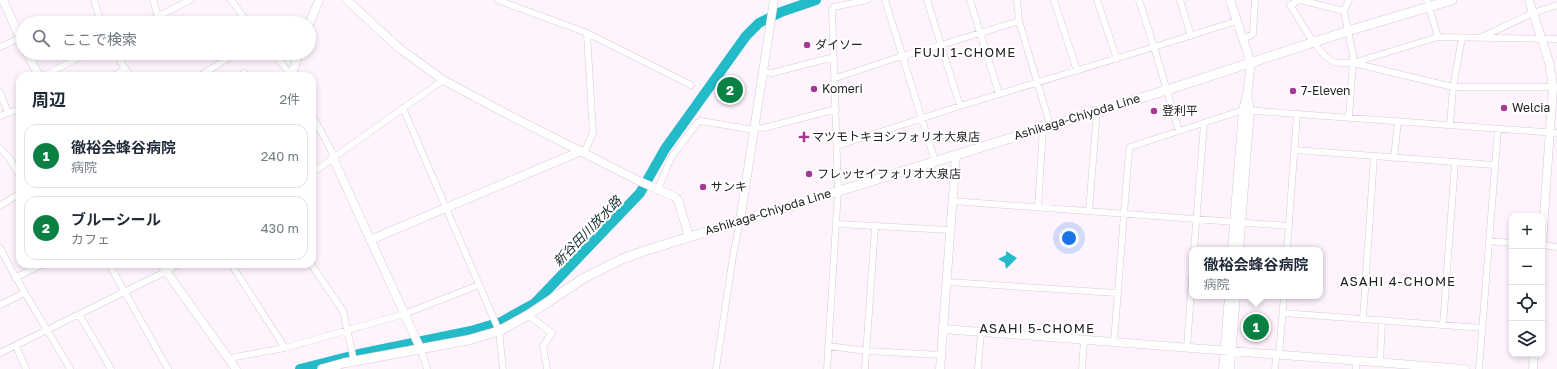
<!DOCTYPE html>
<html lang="ja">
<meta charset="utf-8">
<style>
:root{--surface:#fff;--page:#f2f2f3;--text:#1f2937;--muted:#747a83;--line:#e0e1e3;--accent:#0b8043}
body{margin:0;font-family:"Golos Text","Noto Sans JP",sans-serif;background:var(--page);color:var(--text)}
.controls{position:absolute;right:12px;bottom:12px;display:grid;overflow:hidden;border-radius:8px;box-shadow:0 2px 6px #0003}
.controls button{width:36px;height:36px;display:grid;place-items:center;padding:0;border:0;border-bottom:1px solid var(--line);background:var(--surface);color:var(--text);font:20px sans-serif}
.you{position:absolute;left:1069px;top:238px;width:14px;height:14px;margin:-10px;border:3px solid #fff;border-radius:50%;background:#1a73e8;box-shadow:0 0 0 6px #1a73e833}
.badge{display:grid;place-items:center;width:26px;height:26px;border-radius:50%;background:var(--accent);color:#fff;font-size:13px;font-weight:700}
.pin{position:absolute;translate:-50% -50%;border:2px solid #fff;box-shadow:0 1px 4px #0006}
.popup{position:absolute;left:1189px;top:247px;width:134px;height:52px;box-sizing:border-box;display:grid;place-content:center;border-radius:8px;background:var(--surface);filter:drop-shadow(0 1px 3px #0005);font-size:13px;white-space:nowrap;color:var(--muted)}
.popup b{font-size:15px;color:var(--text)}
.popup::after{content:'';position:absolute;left:50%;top:100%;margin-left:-8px;border:8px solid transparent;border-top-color:var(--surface)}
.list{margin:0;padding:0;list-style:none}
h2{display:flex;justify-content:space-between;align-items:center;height:52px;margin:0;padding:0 16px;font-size:17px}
h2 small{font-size:13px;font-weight:400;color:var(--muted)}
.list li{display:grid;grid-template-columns:26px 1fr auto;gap:12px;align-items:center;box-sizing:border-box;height:64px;margin:0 8px 8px;padding:0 8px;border:1px solid var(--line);border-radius:12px}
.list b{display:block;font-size:15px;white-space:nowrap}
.list p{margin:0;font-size:13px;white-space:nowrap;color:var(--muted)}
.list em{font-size:13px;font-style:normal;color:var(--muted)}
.icon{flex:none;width:22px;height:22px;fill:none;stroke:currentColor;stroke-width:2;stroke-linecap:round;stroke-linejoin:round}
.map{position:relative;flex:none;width:1557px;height:369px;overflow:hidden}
.search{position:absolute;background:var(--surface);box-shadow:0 2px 6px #0003;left:16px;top:16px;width:300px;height:44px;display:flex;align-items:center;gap:10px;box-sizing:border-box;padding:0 14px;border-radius:22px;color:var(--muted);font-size:15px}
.panel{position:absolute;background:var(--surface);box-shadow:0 2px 6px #0003;left:16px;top:72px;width:300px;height:196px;border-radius:12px}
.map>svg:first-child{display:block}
.water{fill:#24bbc8}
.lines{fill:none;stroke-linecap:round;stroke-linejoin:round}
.river{stroke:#24bbc8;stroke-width:10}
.street-casing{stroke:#d5cbd4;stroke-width:7}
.secondary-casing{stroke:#d5cbd4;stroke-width:9}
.primary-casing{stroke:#d5cbd4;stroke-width:10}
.street{stroke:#fff;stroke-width:6}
.secondary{stroke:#fff;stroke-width:8}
.primary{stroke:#fff;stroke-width:9}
.poi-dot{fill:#a73795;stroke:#fff;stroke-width:1.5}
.labels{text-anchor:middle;stroke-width:4;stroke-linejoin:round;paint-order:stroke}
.poi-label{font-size:12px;fill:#242124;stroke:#fff;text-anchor:start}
.street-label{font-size:12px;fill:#242124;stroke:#fff}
.neighbourhood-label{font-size:13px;letter-spacing:1px;fill:#242124;stroke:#fff}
.water-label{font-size:13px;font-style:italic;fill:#172e30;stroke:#fff}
</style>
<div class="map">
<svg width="1557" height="369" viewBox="0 0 1557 369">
<rect width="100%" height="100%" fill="#fff4fe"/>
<!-- water -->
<path class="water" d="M1006,251L1017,258L1006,269L1005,263L998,259L1006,255Z"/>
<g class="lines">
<!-- river -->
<path class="river" d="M300,369L359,354L471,331L501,322L535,303L640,193L665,149L746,36L759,23L781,12L816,0"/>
<!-- street casing -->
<g class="street-casing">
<path id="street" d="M94,0L101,23
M153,0L158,16
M231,0L248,23
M498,0L587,33L691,85
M885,0L935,161
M927,0L960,106
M970,0L999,94
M1017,0L1019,21
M1054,0L1077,71
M1097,0L1117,59
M1180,0L1191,36
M1300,0L1290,5C1299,18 1320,58 1334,62C1340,64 1347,63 1353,63
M1300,0L1344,11
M1349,0L1344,11L1353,55V63L1438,37
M1427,0L1438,37L1557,39
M145,23L190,0
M1482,37L1533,13L1557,5
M1243,39L1253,34L1255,0
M0,47L20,38
M115,53L130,76
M274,53L291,76
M763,72L772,73L834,57
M43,76L88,53
M113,76L125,69
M200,76L236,53
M239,76L244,73L246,76
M835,77H839L902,56L941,45L1019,21L1050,125
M0,92L8,113
M403,108L499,331L503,369
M312,115L332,152L333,158
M0,116L20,109
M1349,117L1353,63L1453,87H1557
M1450,125L1453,87L1462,38
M755,127L764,128L836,109
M1179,131L1154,47L1237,21
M837,146L960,106L1154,47L1139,0
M0,148L10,159L20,177
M1295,150L1494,165
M584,153L593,133L587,33
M1394,158L1398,121
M312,173L443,80
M658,189L671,158L697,123L701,121L754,130
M952,201L1289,226
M0,206L20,193
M1038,207L1043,127
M1089,211L1097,111
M837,224L950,230
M1489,241L1512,243
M1542,245L1557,247
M0,248C21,290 47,328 70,369
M1194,250L1204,124
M1287,250L1297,114
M109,264L168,369
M231,264L285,348
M311,264L343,311L354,361
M15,278L43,264
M947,282L1117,293
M0,305L24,293
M1283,313L1482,328
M79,314L111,369
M528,315L552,333L543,346L547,369
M1363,319L1374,156
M1443,325L1455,162
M1114,342L1129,150L1130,147L1243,110L1557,133
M16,346L26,369
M828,346L867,351L941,355
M1187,348L1192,278
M421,350L427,369
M0,353L167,271L178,264
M1279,355L1284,296
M230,361L235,357L285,348L404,314L479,285
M1380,363L1382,320
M716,369L733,256L740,221
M827,369L838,191L832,10L834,7L867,0
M865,369L875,227
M978,369L981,333
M1082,369L1084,340
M1275,369L1276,359
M1356,369V361
M1479,369L1498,129"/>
</g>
<!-- secondary casing -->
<g class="secondary-casing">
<path id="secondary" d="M3,0L23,44
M347,0L399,48L443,80L505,113L639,181L675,197L678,200L689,237
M1230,0L1251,63L1247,95L1243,110L1232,250
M1529,0L1549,62L1553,87L1542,245
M309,25L319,0
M27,53L39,76
M291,76L299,53
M333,158L421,350
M740,221L774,0
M370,240L581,151
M1239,250L1250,111L1248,99
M161,264L236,369
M943,329L1465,369
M940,369L956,155
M1223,369L1229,296
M1230,369L1236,296
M1533,369L1534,354"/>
</g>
<!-- primary casing -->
<g class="primary-casing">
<path id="primary" d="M322,369L344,363L468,340L499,331L528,315L584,278L622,259L644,251L1167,90L1348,31L1452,0"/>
</g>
<!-- street -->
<use href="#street" class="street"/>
<!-- secondary -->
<use href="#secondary" class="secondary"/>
<!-- primary -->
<use href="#primary" class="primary"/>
</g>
<!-- markers -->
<g class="poi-dot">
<circle cx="807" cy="45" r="4"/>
<circle cx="814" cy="89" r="4"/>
<circle cx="1293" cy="91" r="4"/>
<circle cx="1504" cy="108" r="4"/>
<circle cx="1154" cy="111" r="4"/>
<path d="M802 131h4v4h4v4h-4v4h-4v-4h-4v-4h4z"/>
<circle cx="809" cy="174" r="4"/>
<circle cx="703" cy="187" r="4"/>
</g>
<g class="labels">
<!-- poi labels -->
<g class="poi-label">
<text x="815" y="49">ダイソー</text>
<text x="822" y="93">Komeri</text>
<text x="1301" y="95">7-Eleven</text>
<text x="1512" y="112">Welcia</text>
<text x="1162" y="115">登利平</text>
<text x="812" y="141">マツモトキヨシフォリオ大泉店</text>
<text x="817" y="178">フレッセイフォリオ大泉店</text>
<text x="711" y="191">サンキ</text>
</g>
<!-- street labels -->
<g class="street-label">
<text transform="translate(1077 117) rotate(-17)" y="4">Ashikaga-Chiyoda Line</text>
<text transform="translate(768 212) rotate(-17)" y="4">Ashikaga-Chiyoda Line</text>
</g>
<!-- neighbourhood labels -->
<g class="neighbourhood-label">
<text x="965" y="57">FUJI 1-CHOME</text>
<text x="1398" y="286">ASAHI 4-CHOME</text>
<text x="1037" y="333">ASAHI 5-CHOME</text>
</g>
<!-- water labels -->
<g class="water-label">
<text transform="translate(587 231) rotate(-46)" y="5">新谷田川放水路</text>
</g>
</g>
</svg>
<div class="controls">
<button>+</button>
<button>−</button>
<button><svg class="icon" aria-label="locate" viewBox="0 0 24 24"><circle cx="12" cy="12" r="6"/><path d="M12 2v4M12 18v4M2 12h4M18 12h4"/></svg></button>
<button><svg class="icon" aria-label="layers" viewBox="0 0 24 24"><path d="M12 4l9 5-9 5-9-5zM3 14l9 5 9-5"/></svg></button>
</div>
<div class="you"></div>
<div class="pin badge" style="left:1256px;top:327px">1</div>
<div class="popup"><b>徹裕会蜂谷病院</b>病院</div>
<div class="pin badge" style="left:730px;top:90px">2</div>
<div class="search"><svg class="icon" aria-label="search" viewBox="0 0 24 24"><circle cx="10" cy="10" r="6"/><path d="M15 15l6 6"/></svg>ここで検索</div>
<section class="panel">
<h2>周辺<small>2件</small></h2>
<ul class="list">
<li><span class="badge">1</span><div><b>徹裕会蜂谷病院</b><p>病院</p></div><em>240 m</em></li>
<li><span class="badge">2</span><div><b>ブルーシール</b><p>カフェ</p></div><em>430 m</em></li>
</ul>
</section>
</div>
